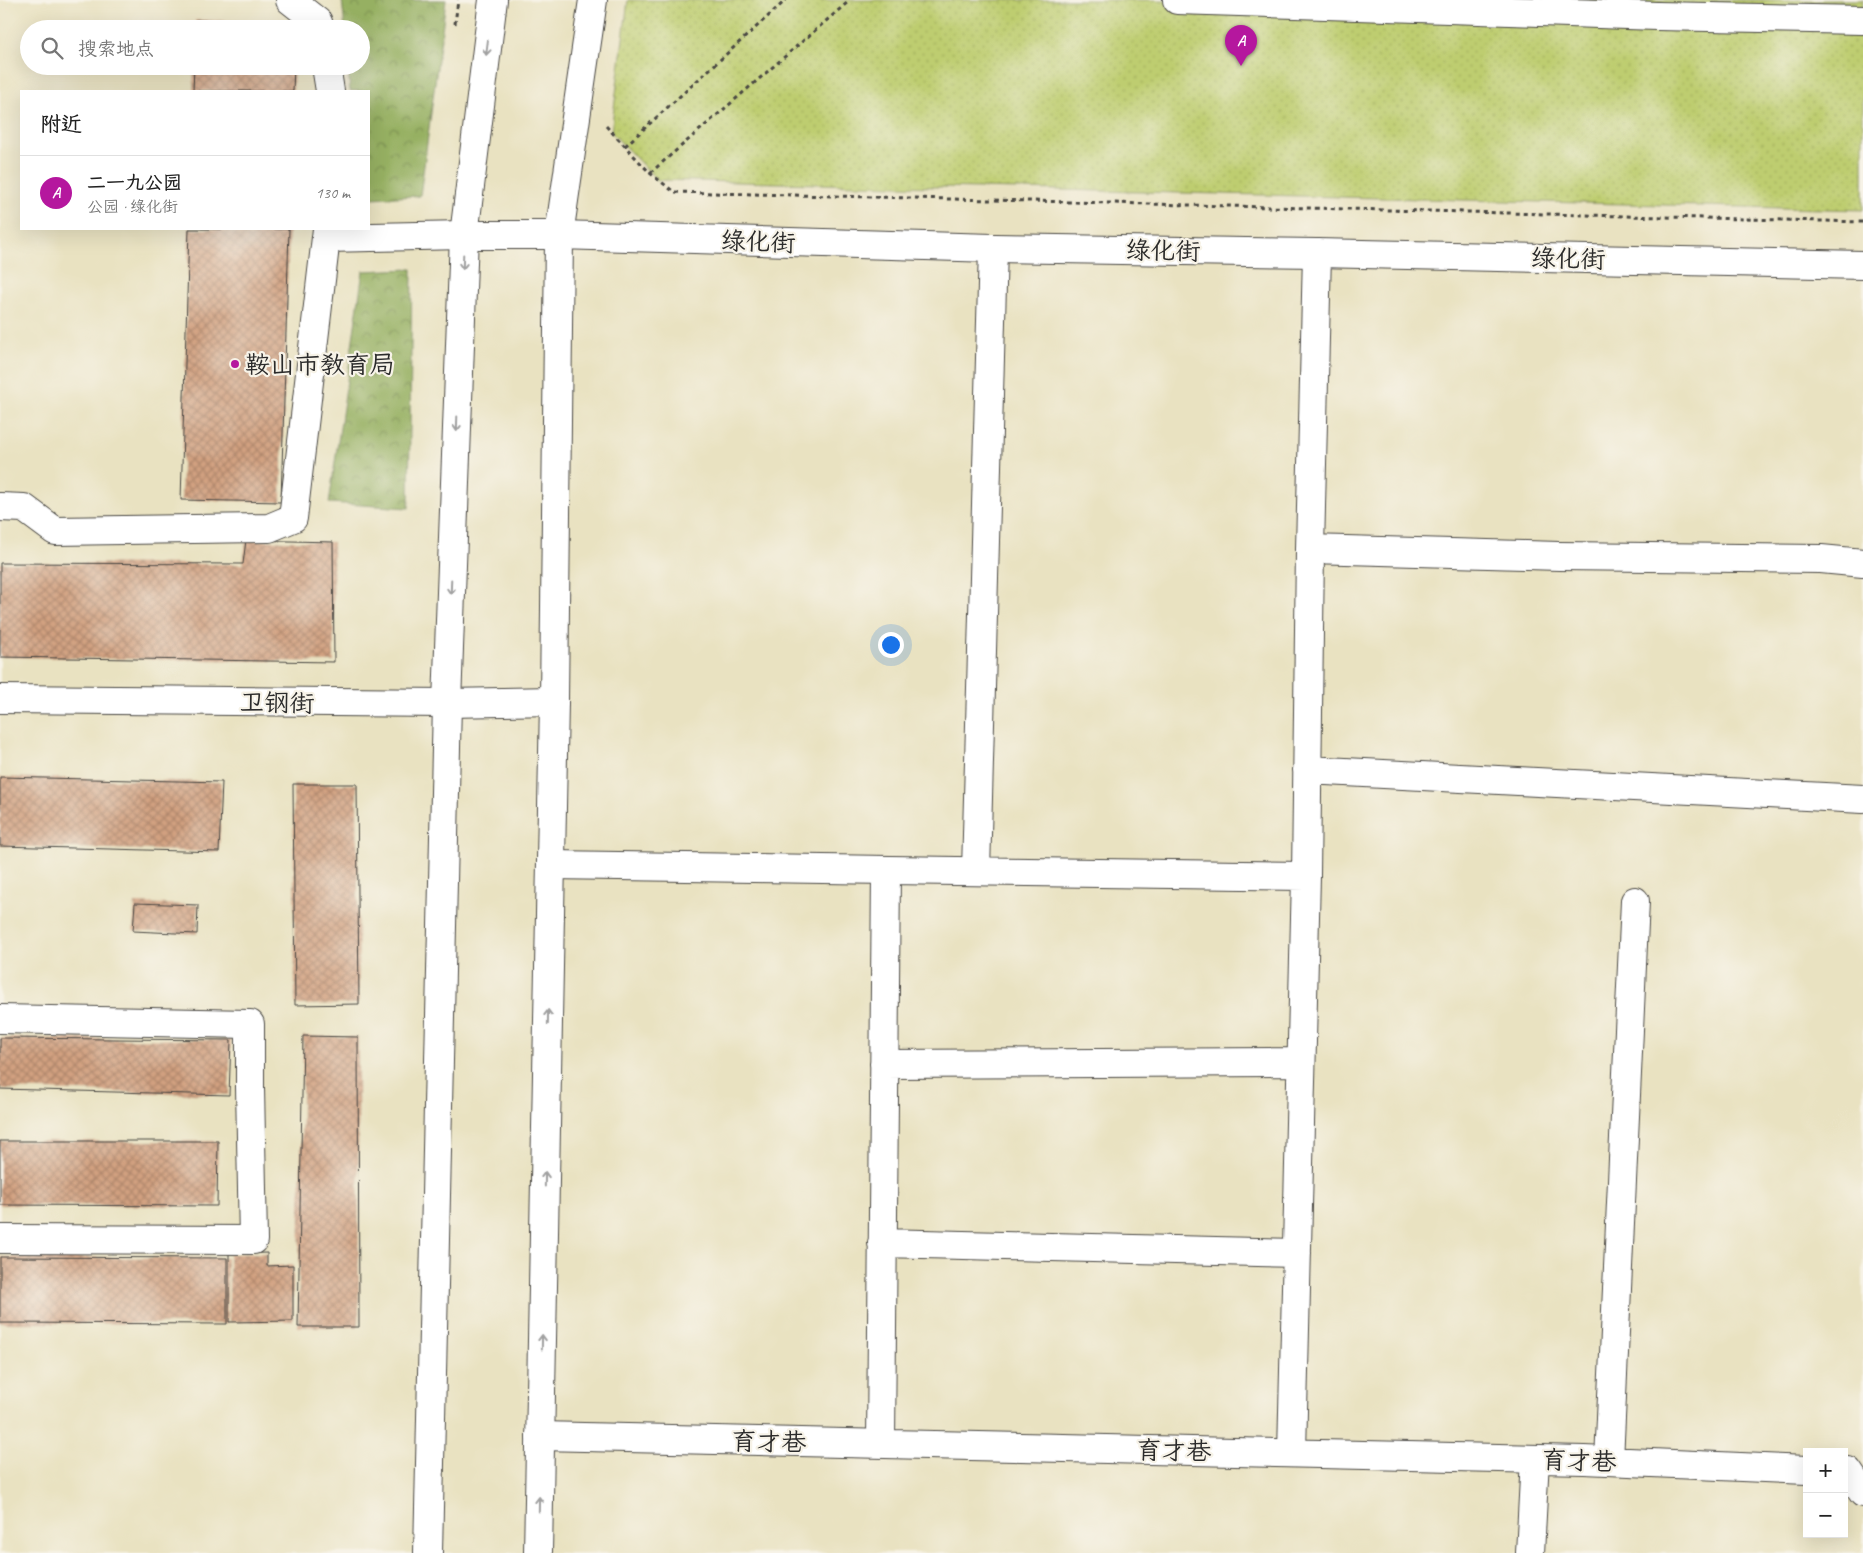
<!DOCTYPE html>
<html lang="zh">
<meta charset="utf-8">
<style>
:root{--surface:#fff;--page:#f2f2f2;--text:#222;--muted:#767676;--line:#e0e0e0;--accent:#b5179e}
body{margin:0;font-family:Caveat,"LXGW WenKai TC",sans-serif;background:var(--page);color:var(--text)}
.controls{position:absolute;right:15px;bottom:15px;display:grid;overflow:hidden;border-radius:0px;box-shadow:0 5px 20px #0002}
.controls button{width:45px;height:45px;display:grid;place-items:center;padding:0;border:0;border-bottom:1px solid var(--line);background:var(--surface);color:var(--text);font:25px sans-serif}
.you{position:absolute;left:890px;top:644px;width:18px;height:18px;margin:-12px;border:4px solid #fff;border-radius:50%;background:#1a73e8;box-shadow:0 0 0 8px #1a73e833}
.badge{display:grid;place-items:center;width:32px;height:32px;border-radius:50%;background:var(--accent);color:#fff;font-size:16px;font-weight:700}
.pin{position:absolute;translate:-50% -41px;filter:drop-shadow(0 1px 2px #0008)}
.pin::after{content:'';position:absolute;top:26px;width:18px;height:15px;background:inherit;clip-path:polygon(0 0,100% 0,50% 100%)}
.list{margin:0;padding:0;list-style:none}
h2{display:flex;justify-content:space-between;align-items:center;height:65px;margin:0;padding:0 20px;font-size:21px}
h2 small{font-size:16px;font-weight:400;color:var(--muted)}
.list li{display:grid;grid-template-columns:32px 1fr auto;gap:15px;align-items:center;box-sizing:border-box;height:75px;padding:0 20px;border-top:1px solid var(--line)}
.list b{display:block;font-size:19px;white-space:nowrap}
.list p{margin:0;font-size:16px;white-space:nowrap;color:var(--muted)}
.list em{font-size:16px;font-style:normal;color:var(--muted)}
.icon{flex:none;width:28px;height:28px;fill:none;stroke:currentColor;stroke-width:2;stroke-linecap:round;stroke-linejoin:round}
.map{position:relative;flex:none;width:1863px;height:1553px;overflow:hidden}
.search{position:absolute;background:var(--surface);box-shadow:0 5px 20px #0002;left:20px;top:20px;width:350px;height:55px;display:flex;align-items:center;gap:12px;box-sizing:border-box;padding:0 18px;border-radius:28px;color:var(--muted);font-size:19px}
.panel{position:absolute;background:var(--surface);box-shadow:0 5px 20px #0002;left:20px;top:90px;width:350px;height:140px;border-radius:0px}
.map>svg:first-child{display:block}
.grass{fill:url(#grass-dots);stroke:#747c4d}
.forest{fill:url(#forest-crowns);stroke:#606e46}
.building{fill:url(#building-cross-hatch)}
.lines{fill:none;stroke-linecap:round;stroke-linejoin:round}
.minor-casing{stroke:#484642;stroke-width:30}
.major-casing{stroke:#484642;stroke-width:30}
.path{stroke:#484642;stroke-width:3;stroke-dasharray:4 4;stroke-linecap:butt}
.minor{stroke:#fff;stroke-width:28}
.major{stroke:#fff;stroke-width:28}
.oneway{stroke:#a0a0a0}
.poi-dot{fill:#b5179e;stroke:#f7f3e8;stroke-width:2}
.labels{text-anchor:middle;stroke-width:4.5;stroke-linejoin:round;paint-order:stroke}
.street-label{font-size:25px;fill:#2b2b2b;stroke:#f7f3e8}
.poi-label{font-size:25px;fill:#2b2b2b;stroke:#f7f3e8;text-anchor:start}
</style>
<div class="map">
<svg width="1863" height="1553" viewBox="0 0 1863 1553">
<defs>
<pattern id="grass-dots" width="8" height="8" patternUnits="userSpaceOnUse" patternTransform="scale(1.25)"><rect width="8" height="8" fill="#becd6f"/><path d="M2 2h.1M6 6h.1" fill="none" stroke="#a3b060" stroke-width="1.8" stroke-linecap="round"/></pattern>
<pattern id="forest-crowns" width="20" height="18" patternUnits="userSpaceOnUse" patternTransform="scale(1.25)"><rect width="20" height="18" fill="#96b062"/><path d="M2 6a3 3 0 1 1 6 0M12 15a3 3 0 1 1 6 0" fill="none" stroke="#7b8f51"/></pattern>
<pattern id="building-cross-hatch" width="8" height="8" patternUnits="userSpaceOnUse" patternTransform="scale(1.25)"><rect width="8" height="8" fill="#d1a080"/><path d="M0 0l8 8M0 8l8-8" fill="none" stroke="#aa8369"/></pattern>
</defs>
<rect width="100%" height="100%" fill="#f7f3e8"/>
<filter id="ink" filterUnits="userSpaceOnUse"><feTurbulence type="fractalNoise" baseFrequency=".02" numOctaves="2"/><feDisplacementMap in="SourceGraphic" scale="10" xChannelSelector="R" yChannelSelector="G"/><feConvolveMatrix kernelMatrix="1 2 1 2 8 2 1 2 1" color-interpolation-filters="sRGB"/></filter>
<filter id="wash" filterUnits="userSpaceOnUse"><feTurbulence type="fractalNoise" baseFrequency=".0096" numOctaves="4" result="noise"/><feDisplacementMap in="SourceGraphic" scale="20" xChannelSelector="R" yChannelSelector="G"/><feGaussianBlur stdDeviation="1.12" result="paint"/><feColorMatrix in="noise" values="0 0 0 0 0 0 0 0 0 0 0 0 0 0 0 0 0 1.4 0 .05"/><feComposite in="paint" operator="in"/></filter>
<g filter="url(#wash)">
<rect width="100%" height="100%" fill="#e9e2c1"/>
<!-- grass -->
<path class="grass" d="M628,0H1863V210L657,180L611,132Z"/>
<!-- forest -->
<path class="forest" d="M342,0H446L420,196L369,198V91H350L348,66H361V29H345Z
M412,269L409,508L329,503L363,271Z"/>
<g id="blocks">
<!-- building -->
<path class="building" d="M195,20L296,22L295,29H195Z
M194,66H294L293,91H193Z
M189,229H289L281,502L181,500Z
M246,540L333,542L334,662L0,657V563L243,564Z
M0,777L222,782L219,852L0,846Z
M293,784H357L359,1004L295,1005Z
M135,903L198,905L197,934L133,931Z
M303,1036L358,1037L359,1327H298Z
M0,1038L231,1040L229,1095L0,1089Z
M0,1141H218L217,1206L0,1205Z
M267,1253V1266L293,1265V1321L229,1322V1254Z
M0,1257L227,1258V1324L0,1323Z"/>
</g>
</g>
<g filter="url(#ink)">
<use href="#blocks" fill-opacity="0" stroke="#484642" stroke-width="1"/>
<g class="lines">
<!-- minor casing -->
<g class="minor-casing">
<path id="minor" d="M290,0L318,22L320,29
M1177,0L1657,16L1863,20
M326,66L330,91
M326,238L464,235
M1317,253L1310,549L1559,556L1821,559L1863,563
M0,507L24,508L55,531L269,528L293,518L327,229
M0,699L447,703L554,701
M1307,770L1863,799
M551,865L1306,876
M976,871L993,248
M0,1019L250,1024V1087L253,1240L0,1239
M884,1064L1301,1062
M882,1243L1297,1253
M540,1436L1584,1460L1807,1470
M881,1443L886,870
M1292,1453L1306,876L1310,549
M1609,1461L1635,901
M1844,1471H1848L1863,1493
M1530,1553L1535,1459"/>
</g>
<!-- major casing -->
<g class="major-casing">
<path id="major" d="M464,235H559L993,248L1317,253L1863,265
M428,1553L447,703L464,235L493,0
M538,1553L554,701L559,235L593,0"/>
</g>
<!-- path -->
<path class="path" d="M455,24L458,0
M606,126L650,173L674,192L1863,222
M625,146L786,0
M650,173L848,2"/>
<!-- minor -->
<use href="#minor" class="minor"/>
<!-- major -->
<use href="#major" class="major"/>
</g>
<!-- one-way arrows -->
<defs><path id="oneway-shaft" d="M-6 0H5M1.5-3L5.5 0L1.5 3" fill="none" stroke-width="1.6" stroke-linecap="round" stroke-linejoin="round" transform="scale(1.25)"/></defs>
<g class="oneway">
<use href="#oneway-shaft" transform="translate(487 48) rotate(97)"/>
<use href="#oneway-shaft" transform="translate(463 262) rotate(92)"/>
<use href="#oneway-shaft" transform="translate(457 424) rotate(92)"/>
<use href="#oneway-shaft" transform="translate(451 587) rotate(92)"/>
<use href="#oneway-shaft" transform="translate(548 1017) rotate(-89)"/>
<use href="#oneway-shaft" transform="translate(545 1179) rotate(-89)"/>
<use href="#oneway-shaft" transform="translate(542 1342) rotate(-89)"/>
<use href="#oneway-shaft" transform="translate(539 1504) rotate(-89)"/>
</g>
</g>
<!-- markers -->
<circle class="poi-dot" cx="235" cy="364" r="5"/>
<g class="labels">
<!-- street labels -->
<g class="street-label">
<text transform="translate(758 241) rotate(2)" y="9">绿化街</text>
<text transform="translate(1163 250) rotate(1)" y="9">绿化街</text>
<text transform="translate(1568 258) rotate(1)" y="9">绿化街</text>
<text transform="translate(277 702) rotate(1)" y="9">卫钢街</text>
<text transform="translate(769 1441) rotate(1)" y="9">育才巷</text>
<text transform="translate(1174 1450) rotate(1)" y="9">育才巷</text>
<text transform="translate(1579 1460) rotate(2)" y="9">育才巷</text>
</g>
<!-- poi labels -->
<g class="poi-label">
<text x="245" y="373">鞍山市教育局</text>
</g>
</g>
</svg>
<div class="controls">
<button>+</button>
<button>−</button>
</div>
<div class="you"></div>
<div class="pin badge" style="left:1241px;top:66px">A</div>
<div class="search"><svg class="icon" aria-label="search" viewBox="0 0 24 24"><circle cx="10" cy="10" r="6"/><path d="M15 15l6 6"/></svg>搜索地点</div>
<section class="panel">
<h2>附近<small></small></h2>
<ul class="list">
<li><span class="badge">A</span><div><b>二一九公园</b><p>公园 · 绿化街</p></div><em>130 m</em></li>
</ul>
</section>
</div>
